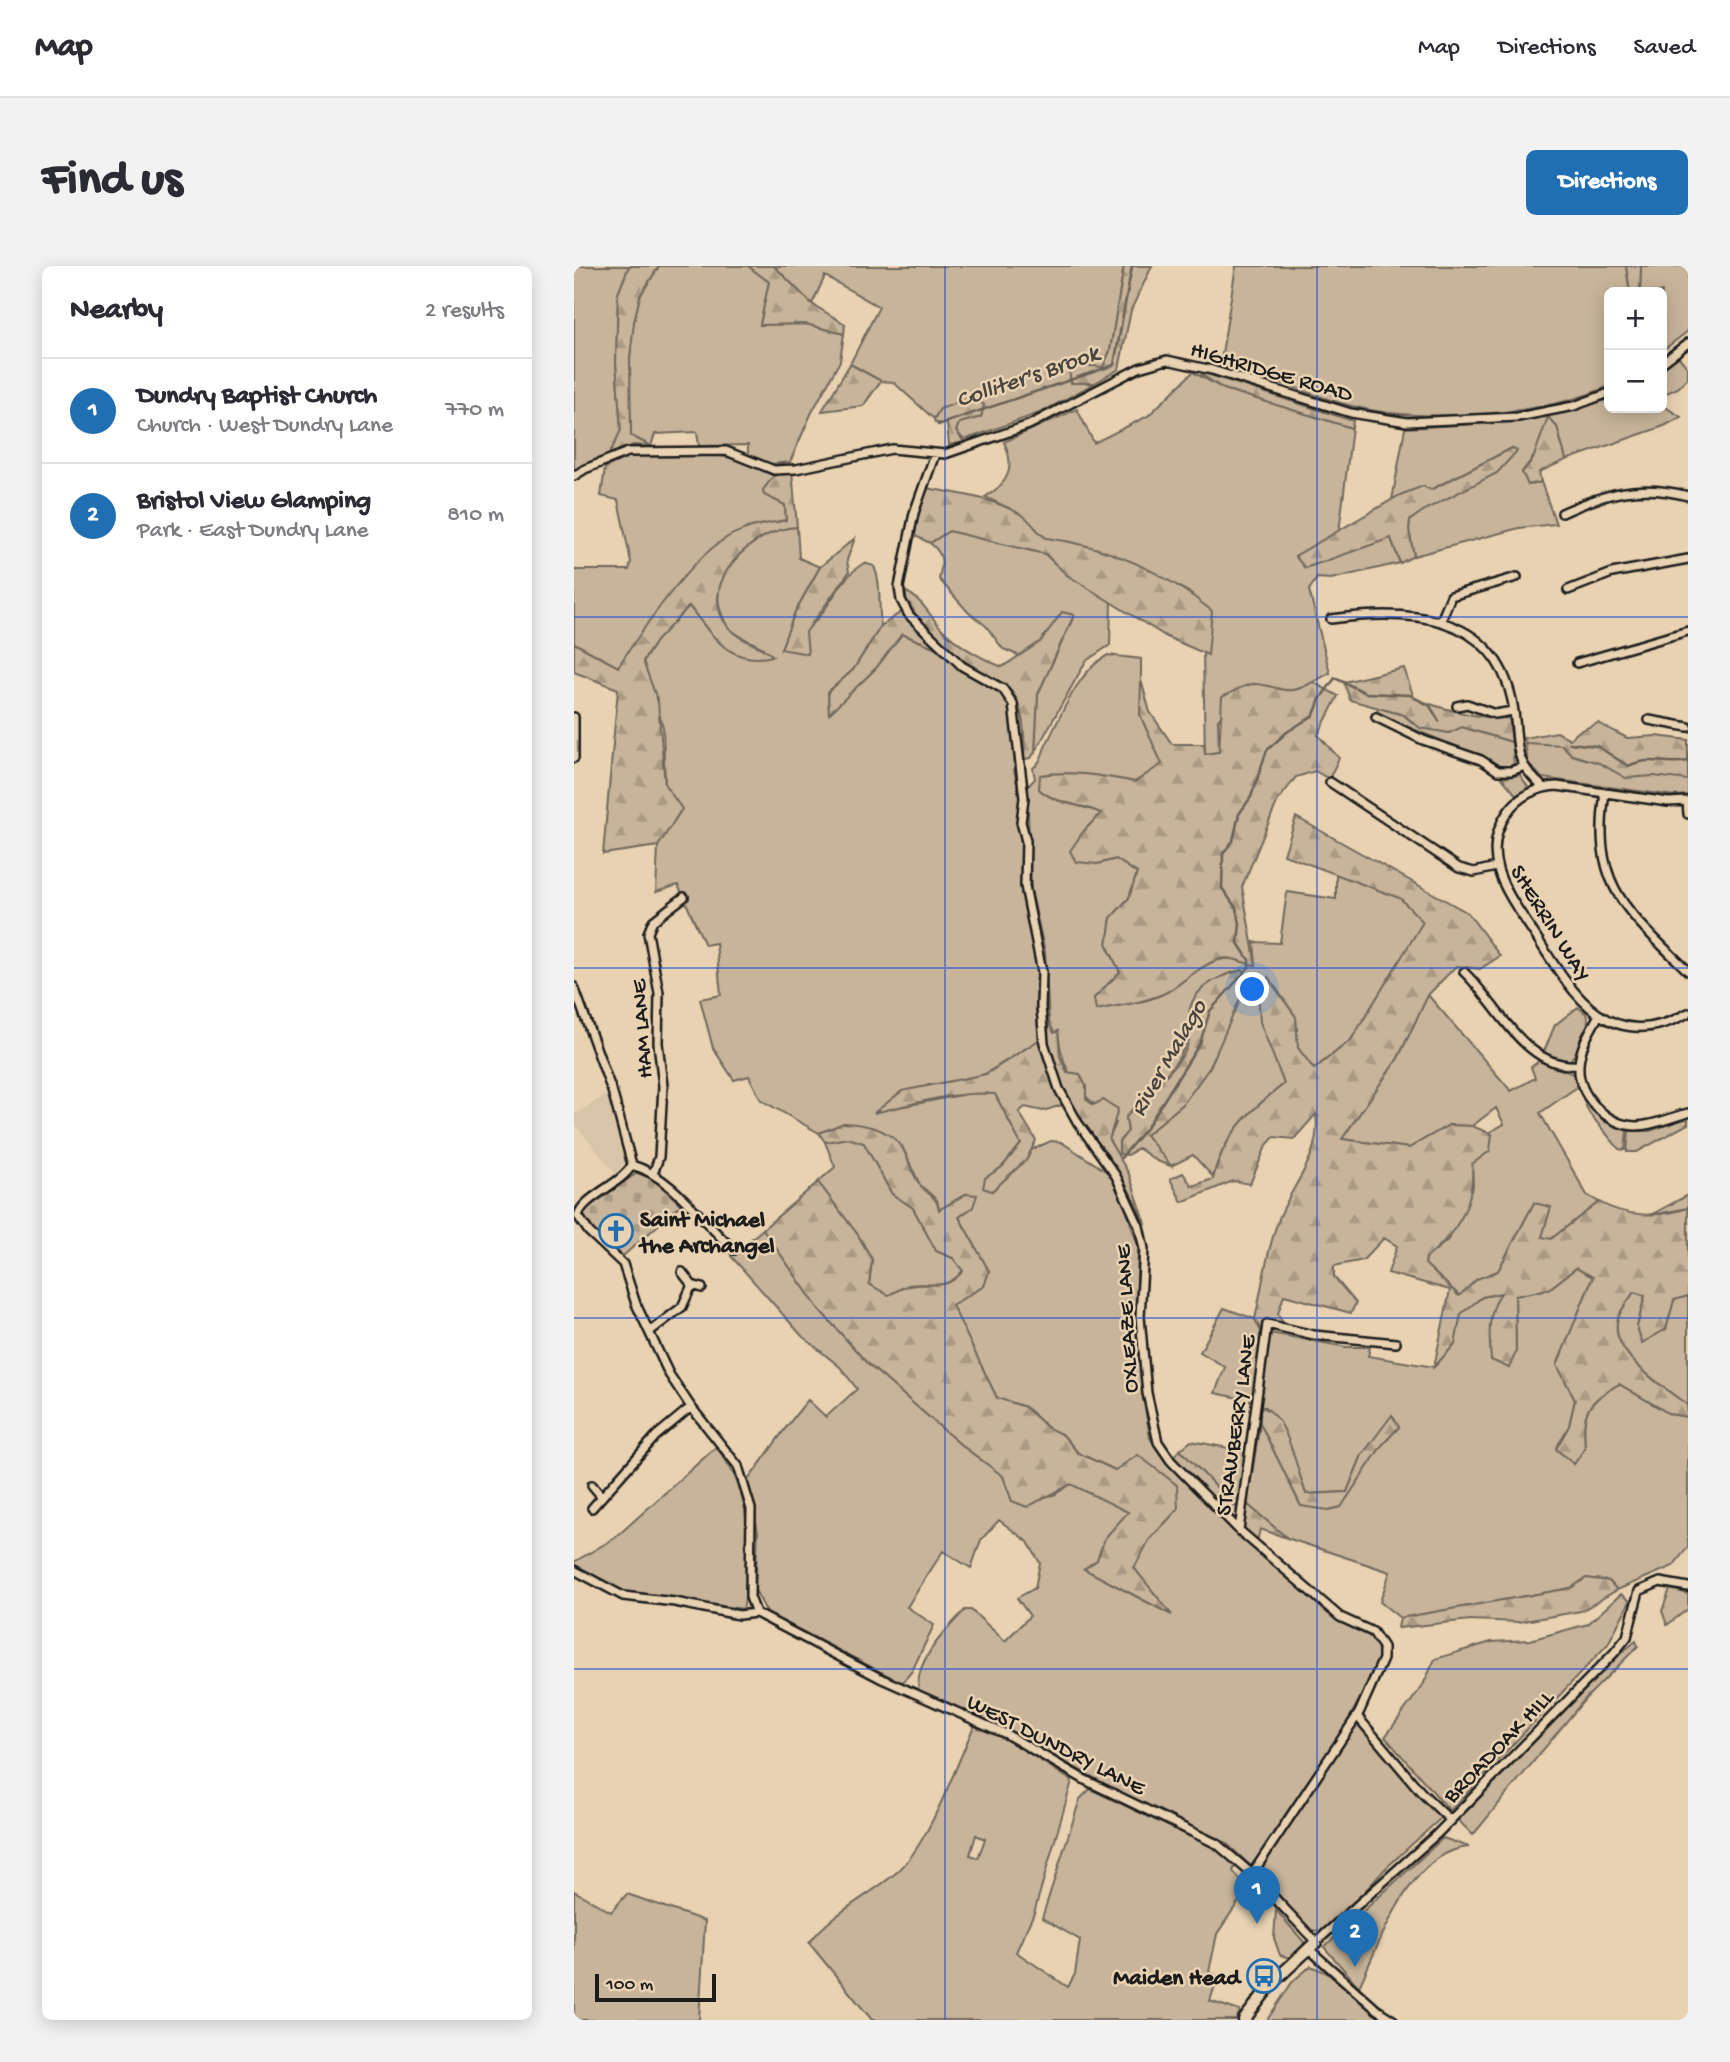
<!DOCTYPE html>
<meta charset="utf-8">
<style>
:root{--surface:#fff;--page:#f2f2f3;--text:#2b2b33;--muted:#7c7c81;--line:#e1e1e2;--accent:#1f6fb2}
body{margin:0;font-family:"Gochi Hand",sans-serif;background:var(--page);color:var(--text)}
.controls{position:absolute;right:21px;top:21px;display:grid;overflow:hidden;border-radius:10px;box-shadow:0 4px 18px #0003}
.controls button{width:63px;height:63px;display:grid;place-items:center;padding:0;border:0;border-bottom:2px solid var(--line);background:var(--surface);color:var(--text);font:35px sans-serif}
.scale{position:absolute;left:21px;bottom:18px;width:121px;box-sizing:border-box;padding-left:7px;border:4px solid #1c1c1c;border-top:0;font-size:19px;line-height:24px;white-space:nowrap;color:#1c1c1c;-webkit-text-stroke:5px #e8d2b2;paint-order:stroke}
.you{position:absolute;left:679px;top:724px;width:24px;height:24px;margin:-18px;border:5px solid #fff;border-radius:50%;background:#1a73e8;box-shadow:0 0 0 10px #1a73e833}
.badge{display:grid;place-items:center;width:46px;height:46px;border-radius:50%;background:var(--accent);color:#fff;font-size:23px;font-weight:700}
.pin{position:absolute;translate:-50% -58px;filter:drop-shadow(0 2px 4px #0008)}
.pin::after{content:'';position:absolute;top:37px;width:24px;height:21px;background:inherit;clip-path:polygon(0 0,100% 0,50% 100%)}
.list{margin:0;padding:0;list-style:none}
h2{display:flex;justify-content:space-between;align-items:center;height:91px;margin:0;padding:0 28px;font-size:30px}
h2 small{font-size:23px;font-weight:400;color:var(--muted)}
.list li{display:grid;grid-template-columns:46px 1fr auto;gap:21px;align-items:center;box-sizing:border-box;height:105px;padding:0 28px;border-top:2px solid var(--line)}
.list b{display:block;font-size:26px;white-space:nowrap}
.list p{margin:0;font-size:23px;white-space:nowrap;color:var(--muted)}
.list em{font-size:23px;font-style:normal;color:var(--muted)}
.map{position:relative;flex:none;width:1114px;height:1754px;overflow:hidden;border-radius:10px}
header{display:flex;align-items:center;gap:42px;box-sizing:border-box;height:98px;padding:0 35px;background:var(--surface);border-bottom:2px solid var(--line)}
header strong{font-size:33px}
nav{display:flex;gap:38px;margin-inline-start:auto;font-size:24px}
.intro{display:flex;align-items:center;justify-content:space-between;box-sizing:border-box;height:168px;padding:0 42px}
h1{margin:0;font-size:49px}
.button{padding:18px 32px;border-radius:10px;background:var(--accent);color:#fff;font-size:24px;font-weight:700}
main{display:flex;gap:42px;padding:0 42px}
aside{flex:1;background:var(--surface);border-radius:10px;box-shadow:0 4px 18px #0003}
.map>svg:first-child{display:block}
.built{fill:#d8c4a6}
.green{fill:#c7b49a;stroke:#72685b;stroke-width:2;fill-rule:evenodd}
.forest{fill:url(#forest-firs);stroke:#72685b;stroke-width:2}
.cemetery{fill:url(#cemetery-stones);stroke:#72685b;stroke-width:2}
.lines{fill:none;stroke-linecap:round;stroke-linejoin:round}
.stream{stroke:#696155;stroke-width:2.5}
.minor-casing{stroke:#1c1c1c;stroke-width:12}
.tertiary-casing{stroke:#1c1c1c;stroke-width:15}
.minor{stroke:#e8d2b2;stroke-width:7}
.tertiary{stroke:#e8d2b2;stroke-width:10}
.grid{fill:none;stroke:#1d4ed8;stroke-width:2;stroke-opacity:0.55}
.labels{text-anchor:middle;stroke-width:5;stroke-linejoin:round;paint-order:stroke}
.street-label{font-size:23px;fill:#1c1c1c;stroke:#e8d2b2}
.poi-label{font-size:23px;font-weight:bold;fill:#1c1c1c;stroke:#e8d2b2;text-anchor:start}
.water-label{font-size:24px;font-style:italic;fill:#49443d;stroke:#e8d2b2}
</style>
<header>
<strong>Map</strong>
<nav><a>Map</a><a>Directions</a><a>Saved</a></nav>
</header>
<div class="intro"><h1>Find us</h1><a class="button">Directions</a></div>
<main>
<aside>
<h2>Nearby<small>2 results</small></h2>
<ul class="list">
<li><span class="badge">1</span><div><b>Dundry Baptist Church</b><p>Church · West Dundry Lane</p></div><em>770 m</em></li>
<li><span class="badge">2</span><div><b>Bristol View Glamping</b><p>Park · East Dundry Lane</p></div><em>810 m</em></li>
</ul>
</aside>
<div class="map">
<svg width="1114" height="1754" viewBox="0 0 1114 1754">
<defs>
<pattern id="forest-firs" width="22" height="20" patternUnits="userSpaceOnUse" patternTransform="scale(1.75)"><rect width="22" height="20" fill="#c7b49a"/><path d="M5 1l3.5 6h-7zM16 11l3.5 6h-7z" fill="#aa9a84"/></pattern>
<pattern id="cemetery-stones" width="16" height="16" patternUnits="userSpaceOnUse" patternTransform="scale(1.75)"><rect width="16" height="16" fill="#c7b49a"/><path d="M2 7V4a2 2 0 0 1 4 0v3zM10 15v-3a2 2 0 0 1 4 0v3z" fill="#aa9a84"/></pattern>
</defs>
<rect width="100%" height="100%" fill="#e8d2b2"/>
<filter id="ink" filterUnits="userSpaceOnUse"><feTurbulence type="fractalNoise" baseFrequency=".0143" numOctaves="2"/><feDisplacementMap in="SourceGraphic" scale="14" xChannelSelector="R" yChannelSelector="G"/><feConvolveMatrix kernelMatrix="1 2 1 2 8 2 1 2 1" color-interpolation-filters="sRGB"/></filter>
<g filter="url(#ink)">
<!-- built -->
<path class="built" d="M34,827L51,887L52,895L41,907L0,857V849Z"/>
<!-- green -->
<path class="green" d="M0,0H55L44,28L42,96L47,165L34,191L0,205Z
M85,0H174L195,16L186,59L232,58L270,68L266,95L237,148L216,196L198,198L174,190V179L125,180L123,166L81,168L77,180L57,170C56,125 52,77 65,33C69,22 79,11 85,0Z
M200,0H550L536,85L529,102L495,98L497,117H521L468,146L390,174L382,165L385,157L407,151L410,139L399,132L366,143L360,153L319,116L307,115L276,98L305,41L251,10L238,38Z
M662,0H1052L1056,26H1035V120C970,150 848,158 778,140C734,129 691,108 646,100Z
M1067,0H1114V65L1088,85V26H1066Z
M1104,90L1114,102V112L1104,122L1088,129V103Z
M619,106L650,123L778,162L765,266L721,290L817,272L826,297L757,313L743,312L735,324L756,407C719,427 719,429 678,418L644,454L645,486L631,488L629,386L633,388L618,328L564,299L524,283L472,272L437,243L411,231C434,218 442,202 430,176L503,143L520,177L574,150Z
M1035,133V142L1088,139L1107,151L1090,160L992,194L983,161L948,206L954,219L967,216L982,258L945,262L840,290L835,264L836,254L938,182L856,224L818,234L831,162C901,159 968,155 1035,133Z
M58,188L140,189L165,193L200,210L189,224L211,239L212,254L173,262L109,313L44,401L0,377V304H55L57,296L44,234L27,230L31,202Z
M223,261L225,292L246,301L221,346L207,383C221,373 234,365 245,351C261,331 268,311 290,297L300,300C308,319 304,339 307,360L279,404L254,426L255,447L302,402L328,368L365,383L384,402L427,427L435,439L442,475L440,504L446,532L443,549L465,704L462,740L465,774L411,808L382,816L354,819L320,842L398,827L421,828L447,878L428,901L411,912L418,925L453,893L457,884L477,875L487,876L535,907L548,931L564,980L562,1051L569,1129L576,1172L589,1191L662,1267L766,1356L803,1374L807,1393C773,1458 726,1545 678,1601L651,1576L553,1530L431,1463L345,1425C339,1396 372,1364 391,1344H397L431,1375L456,1350L443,1332L461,1322L466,1297L454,1276L425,1254L407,1274L397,1302L369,1285L333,1341L360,1359L338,1405L328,1417L193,1347L181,1324L184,1266L174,1214C195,1187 211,1160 234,1134L252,1151L283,1123L266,1101L228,1070L157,990L189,963L244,1042L294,1098L386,1178L429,1210L438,1235L480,1229L497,1218L555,1246L531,1272L523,1294L510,1303L596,1348L560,1302L575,1274L604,1243L541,1204L504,1187L489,1169L474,1162L451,1141L423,1132L377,1039L410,1020L415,1005L385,951L399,941L392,928L365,944L363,934L346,919L328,880L270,857L245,867L187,834L175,810L160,814L139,782L126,733L147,729L142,677L131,679L104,619L82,626L84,580L107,543L91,519L89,461L69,396L82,375L115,340L137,368L190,382C179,377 165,371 156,363C152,360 150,354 148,349C130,307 183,262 223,261Z
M375,265L471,288L493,309L537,334L536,379L512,395L461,486L464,428L500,350L488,347L466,376L446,390L429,383L412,360L394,346L365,313C369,296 370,288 356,277Z
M534,389L567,393V449L589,498L561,516C529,510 499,505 467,509L465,523C482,539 506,538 527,547L509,566L523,598L542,593L563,607L555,632L537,652L533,679L546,706L520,732L523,743C546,739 572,738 593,726C612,715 627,696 650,693C663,691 670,698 682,699L680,676L706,677L713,626L762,633V608L826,632L850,656L777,774L740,803L724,782L722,751L695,712L701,790L710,818C677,843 649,870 639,911L619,889L597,900L571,869L609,838L663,741L672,719L669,704C638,709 631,724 615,748C621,794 578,818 552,851L554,866L545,875V888L542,890L535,873L542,857C508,830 488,811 484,765L480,767L475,756L471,686L457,625L453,521L461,513L459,502C467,497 468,488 472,479C487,450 504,404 534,389Z
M805,442L830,449L840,458L875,467L883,460L888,461L938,476L940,499L927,503L914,493L801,448Z
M1114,475V529L1101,530L968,512L954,497L951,477Z
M946,509L954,521L943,530L928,512Z
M854,729L937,825L961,812L957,801L965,795L1000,808L1003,821L966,847L1013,929L1025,936L977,973L968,972L960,937L924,1005L903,1013L886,1030L851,998L852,992L875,973L899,920L898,898L918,869L914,867L930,858L922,842L898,860L875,859L835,882L768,873L824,792Z
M1004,741C1009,745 1014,747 1014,754C1014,763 1001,791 995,795L969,788L981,759Z
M1009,833L1031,856L1053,865L1051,884L1045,883L1015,847Z
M1114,851V858L1063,886H1053L1055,865H1076Z
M274,872L290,877L318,928L339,941L362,985L379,992L389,1005C370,1027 357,1015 335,1019C328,1021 320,1027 314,1030L295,1018L298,993L284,969L244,916L261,901L251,876Z
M1114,929V942L1077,949Z
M1002,1002L1019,1010L984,1099L1001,1134L995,1160L982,1183L1000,1198L1011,1182C1008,1144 1012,1138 1045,1118L1096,1148L1114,1151V1281L1099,1300L1043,1324L1035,1315L1012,1312L997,1322L826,1352L806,1336L816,1306L713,1272L673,1238L686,1157L727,1240H767L808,1179L825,1161L788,1189L773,1226L732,1228L717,1183L692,1141H686L696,1067L772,1081H796L794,1090L860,1101L881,1078L886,1048L908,1031L929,1027L942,1086L941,1030L975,1023Z
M1060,1026L1071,1029L1063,1061L1092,1063L1100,1034L1114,1030V1147L1113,1139C1089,1120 1030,1085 1045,1049C1049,1041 1055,1033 1060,1026Z
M650,1042L681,1053L688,1067L679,1135L641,1127L651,1101L626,1086Z
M617,1175L671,1185L665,1244L606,1184Z
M142,1181C174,1219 176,1262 172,1311C171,1321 172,1334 169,1343L57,1327C36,1322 20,1307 0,1299V1296L41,1272Z
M1047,1328L1056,1335L1034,1378L876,1545L811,1471L849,1419L861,1393L917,1376L956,1374L1014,1358Z
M1062,1375L1064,1380L1011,1433L899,1569L884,1554L1047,1387Z
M783,1457L867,1552L812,1602L771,1647L748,1665L735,1664L685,1611V1605Z
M400,1460L438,1476L498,1515L460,1647L442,1686L494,1721L501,1708L506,1674L468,1652L506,1533L516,1523L645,1584L663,1597L659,1605L673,1623L643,1668L635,1706L644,1710L636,1735L666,1745L662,1754H298L235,1677C259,1646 292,1632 322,1607C354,1580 382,1500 400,1460ZM402,1569L411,1573L404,1592L396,1589Z
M869,1572L895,1581C837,1585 807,1674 785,1721L750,1681Z
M0,1625L37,1646L53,1628L131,1655L125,1754H0Z
M702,1644L730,1676L728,1682L715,1692L706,1689L700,1672Z
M737,1700L753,1707L808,1754H693L719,1715Z"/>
<!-- forest -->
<path class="forest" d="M55,0H85L66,30L60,56L56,92L57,170L77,180L59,179L34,191L47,164L42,96L44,28Z
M174,0H200L238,38L271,58L270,68L232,58L186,59L195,16Z
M550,0H578L557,44L545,103L521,117H497L494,98L529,101L536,85Z
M1052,0H1067L1066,26H1056Z
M276,98L307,115L289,140L248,145Z
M633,108L779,155L778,162L650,123L628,109Z
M399,131L410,139L407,151L385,157L382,165L390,176L375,179L373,158L361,157L360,153L366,143Z
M974,151L983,161L992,194L965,206L967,216L954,219L948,206L959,193Z
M938,182L943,185L923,207L852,243L836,254L835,264L840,290L826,297L817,272L731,302L721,290L826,229L849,220L857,224Z
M218,204L223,261C180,262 120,318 154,361C164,374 187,379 199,390C155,400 140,371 115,340L82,375L69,395L84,436L91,519L108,543L84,580L29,588L44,423L0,406V377L44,401C68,364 111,301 146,276C165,262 189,258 212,254L211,239L190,229L189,224L200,210Z
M352,222C386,228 417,231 448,249C459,256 462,266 472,272C532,279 593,307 638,345L634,389L593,371L493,309L471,288L375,265L356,277L341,270L343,248Z
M281,272L273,294L275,306L232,366L234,388L207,383L221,346L246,301Z
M331,325C349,334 355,349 368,363C385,381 407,392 428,401L466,376L488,346L500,349L464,428L461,486L457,492L450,493C451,475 450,451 443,434C433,413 409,409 391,397C374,385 331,345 331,325Z
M327,346L365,383L328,368L302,402L255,448L254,426L279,404L307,360Z
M830,402L840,432C864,442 910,454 935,452L938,476L888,461L875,467L846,462L830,449L776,434L770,416Z
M567,414L576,446L598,478H630L631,488L645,486L648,431C657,427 670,418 680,418C707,419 711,433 739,416L764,430L744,469L765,492L755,513L741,505L722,511L703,536L668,621L682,699C669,698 660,690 646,693C624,700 610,717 591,727C569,737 546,739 522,744L520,732L546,706L533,679L537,652L555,632L563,607L542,593L523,598L502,596L496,585L509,566L527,547C506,537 483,539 465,523L466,509C499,504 529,510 561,516L588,498L566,449Z
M1024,457L1053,472L1082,470L1114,474V514L1079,510L1052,512L1025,497L998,489L988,479L951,477L950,472L983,466L996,473L1005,465Z
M722,551L894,647L926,690L906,703L882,700L854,729L824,792L768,873L835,882L875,859L898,860L918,868L916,885L898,898C901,939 883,967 852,992L851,998L885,1030L903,1013L924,1005L960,937L977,941L968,971L977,973L1025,936C1052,951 1084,952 1114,942V1030L1100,1034L1092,1063L1068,1077L1063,1061L1071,1030L1060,1026C1055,1033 1049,1041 1045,1049C1030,1085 1089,1120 1113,1139L1114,1151L1096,1148L1045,1118C1012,1137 1008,1145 1011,1182L1000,1198L982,1183L995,1160L1001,1134L983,1099L1019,1011L1002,1002L975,1023L941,1030L942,1086L935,1102L917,1094C915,1069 913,1047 927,1027L908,1031L887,1048L881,1078L860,1101L876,1024L814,1007L823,980L810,972L789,994L760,1000V1011L782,1037L777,1047L710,1029L704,1048L710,1059L692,1055L688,1067L681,1053C688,1022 692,988 703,958C716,919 748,893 742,848L720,873L700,871L692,880L676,918L659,915L608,936L596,913L609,907L618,920L639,913C649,869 675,845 710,818L686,756L684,723L694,712L722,751L724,782L740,803L777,774L849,656L826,632L710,589Z
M669,704L672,719L636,801L609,838L572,869L597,900L583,895L564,882L554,889L545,888V876L554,865L552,851C570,829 595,811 610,787C618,774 615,763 615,750C616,722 646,709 669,704Z
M475,756L480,767L484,765L486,790L493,806L506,808L512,820V833L519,839L529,834L544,843L535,874L555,908L572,958C565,944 558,929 550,915C521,866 466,819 475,756Z
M465,774L488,839L469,845L451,841L445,846L462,874L453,893L418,925L409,922L411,912L428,901L447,878L421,828C381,825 339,838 300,847L328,825L412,808Z
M270,857C292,858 317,863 329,883C335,894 338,908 346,919C354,929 363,930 365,944L392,928L403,929L399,941L385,951L415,1005L410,1020L378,1039L423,1132L451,1141L474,1162L489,1169L504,1187L541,1204L564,1189L603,1219L604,1243L575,1274L560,1302L598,1349L510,1303L523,1294L531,1272L554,1246L497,1218L453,1241L438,1235L429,1210L386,1178L294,1098L244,1042L189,963L244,916L284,969L298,994L295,1018L314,1029C320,1027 328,1021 335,1020C357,1015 370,1027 389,1005L379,992L362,985L339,942L318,928L290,877L274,872L251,876L245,867Z
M686,1141C713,1144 723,1206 732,1228L773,1226L788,1189L818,1149L825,1161L808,1179L767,1241L754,1244L727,1240L686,1157Z
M606,1184L665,1244L663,1258L598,1191Z
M673,1238L713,1272L686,1263L683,1276L669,1264Z
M1012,1312L1035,1315L1043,1324L1007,1345L945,1356L896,1354L824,1362L826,1352L997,1322Z
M1096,1323L1114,1328V1343L1093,1359L1088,1345Z"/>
<!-- cemetery -->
<path class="cemetery" d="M63,907L79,913L107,939L49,990L9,956L11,944Z"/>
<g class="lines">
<!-- stream -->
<path class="stream" d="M364,159L540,99L558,0
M995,477L1023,480L1054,500C1082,489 1087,500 1114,495
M547,892L573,861L626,777L636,745L675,701V694L664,677L666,657L662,642L648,622L649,587L659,575L665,548L677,531L693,484L713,466L740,449L746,433L761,412L792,427L836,429L856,440L865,455"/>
<!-- minor casing -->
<g class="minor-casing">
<path id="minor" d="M1088,97L1114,77
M361,188L340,247L325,321L327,334L335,349L388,400L429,423L439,438L450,532L447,556L452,575L451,620L468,706L467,741L470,777L485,823L504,857L542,910L565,960L570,983L566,1051L573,1127L584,1176L597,1195L665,1264L766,1351L799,1366L809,1381V1393L785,1447L678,1608
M0,210L11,203L54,186L152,185L200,204L222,203L318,183L371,188L455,159L565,102L593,94L638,104L777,147L833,156L944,151L1000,140L1035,127
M988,247C1032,227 1066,217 1114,230
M994,324L1038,307L1114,293
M757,353C831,343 919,345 938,434C947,476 934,491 970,522
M867,355L877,330L943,311
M1003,397L1114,365
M883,440L893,438L921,448L939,445
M0,451V492
M802,451L849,474L907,494L924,505H937L948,501
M1075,454L1114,461
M756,516L885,602L900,606L922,601
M1031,527C1017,620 1052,644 1114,705
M1114,535L1094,536L983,520C964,521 944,530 933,547C902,593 938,633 963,672C999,729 1036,790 1114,747
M1113,536L1114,548
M890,706C924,738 951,804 1005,799
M0,721L39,828L58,899
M1025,749C1016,765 1006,781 1005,799C1003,829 1032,859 1062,860C1080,860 1097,851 1114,847
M58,899C99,911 128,956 160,984
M79,908L85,891L89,820L84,777L85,727L74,667L79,655L110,631
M4,950L15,966L49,998L62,1038L95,1108L117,1141L164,1200L177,1243L176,1331L182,1347L306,1412L432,1468L511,1514L643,1578L678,1608L742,1676L863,1568L1040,1387L1053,1371L1065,1325L1086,1316L1114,1321
M4,950C8,931 47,919 58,899
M108,1006L118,1019L128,1022
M75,1066L108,1041L118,1019
M18,1219L28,1231
M18,1242L82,1170L117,1141
M665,1264L693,1058L740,1069L822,1077
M0,1304L49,1330L101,1336L165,1349L182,1347
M783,1450L847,1526L877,1555
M735,1683L802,1743L819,1754"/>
</g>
<!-- tertiary casing -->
<g class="tertiary-casing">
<path id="tertiary" d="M670,1754L698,1717L742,1676"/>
</g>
<!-- minor -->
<use href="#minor" class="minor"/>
<!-- tertiary -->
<use href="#tertiary" class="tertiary"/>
</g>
</g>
<!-- grid -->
<path class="grid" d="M371,0V1754M743,0V1754M0,351H1114M0,702H1114M0,1052H1114M0,1403H1114"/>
<!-- icons -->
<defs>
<g id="church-ring" transform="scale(1.75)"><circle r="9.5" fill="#e8d2b2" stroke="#1f6fb2" stroke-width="1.5"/><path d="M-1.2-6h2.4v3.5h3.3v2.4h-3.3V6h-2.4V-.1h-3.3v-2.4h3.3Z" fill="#1f6fb2"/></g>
<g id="bus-ring" transform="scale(1.75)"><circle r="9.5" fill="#e8d2b2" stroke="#1f6fb2" stroke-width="1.5"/><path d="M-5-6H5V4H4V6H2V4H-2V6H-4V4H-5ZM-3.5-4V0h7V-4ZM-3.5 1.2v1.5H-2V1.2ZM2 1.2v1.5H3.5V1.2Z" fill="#1f6fb2"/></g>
</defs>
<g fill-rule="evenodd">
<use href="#church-ring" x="42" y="965"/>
<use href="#bus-ring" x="690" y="1710"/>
</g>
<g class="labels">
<!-- street labels -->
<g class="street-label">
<text transform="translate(698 104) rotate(16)" y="8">HIGHRIDGE ROAD</text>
<text transform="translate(978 656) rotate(58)" y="8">SHERRIN WAY</text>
<text transform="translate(66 763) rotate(-94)" y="8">HAM LANE</text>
<text transform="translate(551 1053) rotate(-93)" y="8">OXLEAZE LANE</text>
<text transform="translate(660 1159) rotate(-82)" y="8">STRAWBERRY LANE</text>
<text transform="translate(483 1477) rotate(27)" y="8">WEST DUNDRY LANE</text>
<text transform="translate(923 1479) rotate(-46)" y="8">BROADOAK HILL</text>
</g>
<!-- poi labels -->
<g class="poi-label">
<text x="66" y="960">Saint Michael<tspan x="66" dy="26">the Archangel</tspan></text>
<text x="666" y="1718" text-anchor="end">Maiden Head</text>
</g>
<!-- water labels -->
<g class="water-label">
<text transform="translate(453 109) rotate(-19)" y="8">Colliter's Brook</text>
<text transform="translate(593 791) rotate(-60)" y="8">River Malago</text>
</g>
</g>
</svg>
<div class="controls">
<button>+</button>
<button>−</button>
</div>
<div class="scale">100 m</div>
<div class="you"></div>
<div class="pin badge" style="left:683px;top:1658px">1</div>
<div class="pin badge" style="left:781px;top:1701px">2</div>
</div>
</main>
